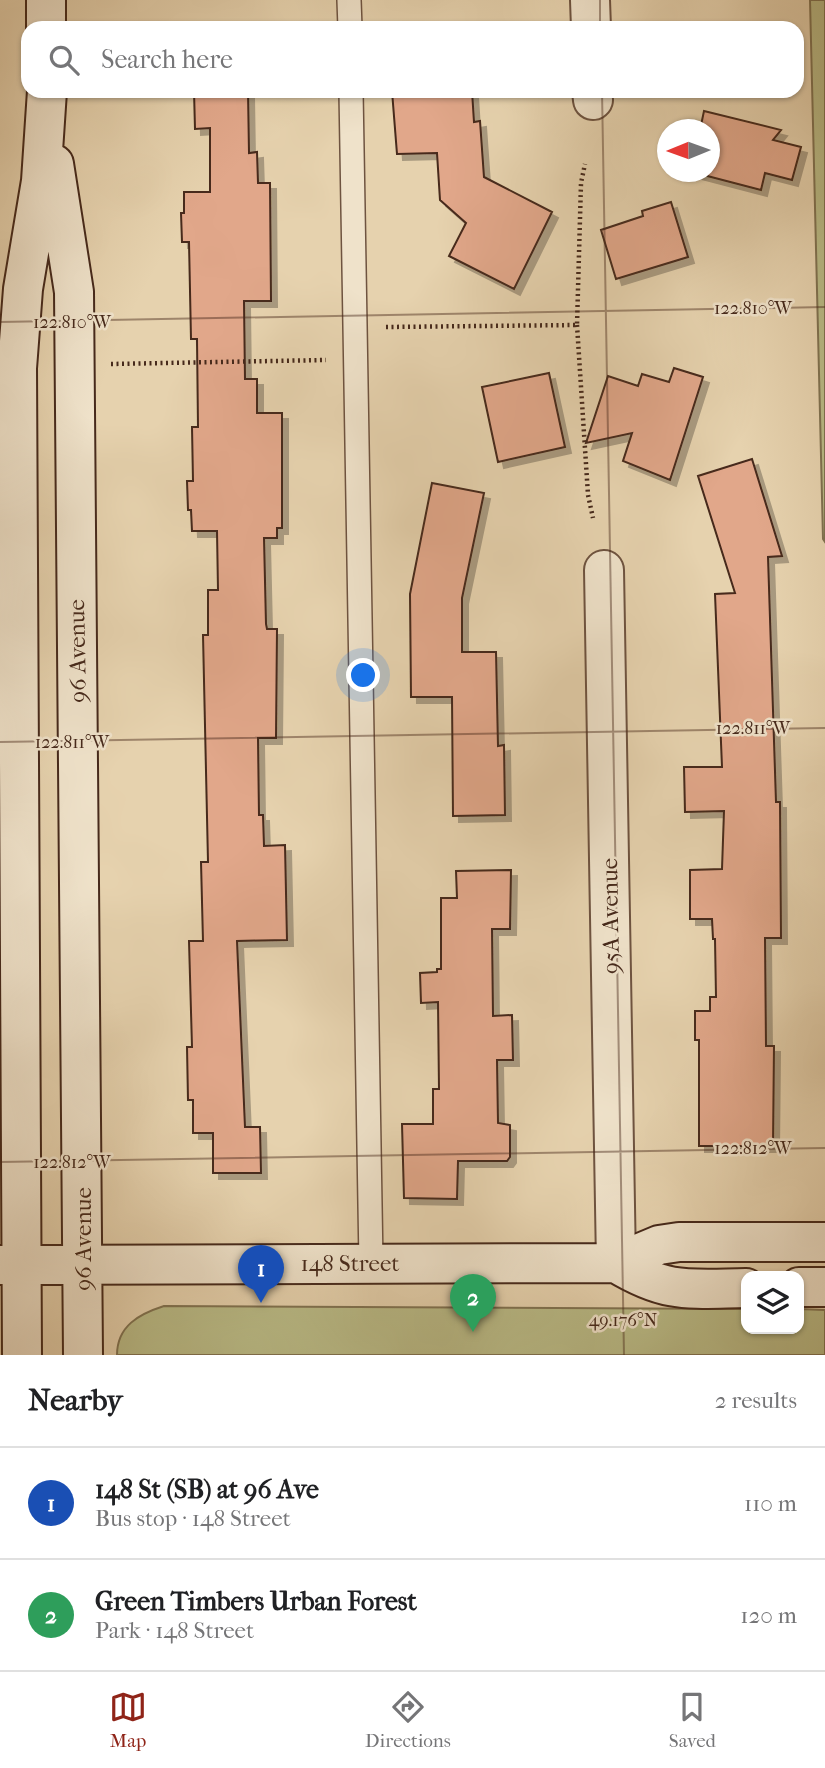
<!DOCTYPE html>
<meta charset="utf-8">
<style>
:root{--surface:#fff;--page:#f6f6f6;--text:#202124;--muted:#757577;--line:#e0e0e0;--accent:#8f2418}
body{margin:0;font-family:"IM FELL French Canon",serif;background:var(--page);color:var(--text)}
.controls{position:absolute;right:21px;bottom:21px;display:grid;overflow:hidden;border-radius:14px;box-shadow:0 2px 5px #0004}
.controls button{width:63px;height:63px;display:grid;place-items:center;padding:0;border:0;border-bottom:2px solid var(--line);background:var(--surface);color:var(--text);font:35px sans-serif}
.compass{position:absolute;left:657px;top:119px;width:63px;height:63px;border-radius:50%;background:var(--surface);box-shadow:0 2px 5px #0004;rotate:269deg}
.you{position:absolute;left:364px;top:676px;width:24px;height:24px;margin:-18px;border:5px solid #fff;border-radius:50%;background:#1a73e8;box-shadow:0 0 0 10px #1a73e833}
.badge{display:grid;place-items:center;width:46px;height:46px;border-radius:50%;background:var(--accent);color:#fff;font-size:23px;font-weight:700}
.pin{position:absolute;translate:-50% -58px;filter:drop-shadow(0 2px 4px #0008)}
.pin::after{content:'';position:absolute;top:37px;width:24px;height:21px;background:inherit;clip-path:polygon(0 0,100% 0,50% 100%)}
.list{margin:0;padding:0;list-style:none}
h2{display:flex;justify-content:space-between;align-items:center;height:91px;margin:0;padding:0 28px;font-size:30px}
h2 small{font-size:23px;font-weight:400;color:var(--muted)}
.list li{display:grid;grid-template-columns:46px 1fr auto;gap:21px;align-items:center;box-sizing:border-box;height:112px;padding:0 28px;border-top:2px solid var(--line)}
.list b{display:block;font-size:26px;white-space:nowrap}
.list p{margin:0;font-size:23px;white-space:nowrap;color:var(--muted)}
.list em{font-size:23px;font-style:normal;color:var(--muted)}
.icon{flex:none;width:38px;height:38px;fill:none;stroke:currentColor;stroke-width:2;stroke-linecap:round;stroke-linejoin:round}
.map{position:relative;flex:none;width:825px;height:1355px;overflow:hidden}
.search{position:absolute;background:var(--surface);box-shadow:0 2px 5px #0004;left:21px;right:21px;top:21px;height:77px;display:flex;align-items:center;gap:18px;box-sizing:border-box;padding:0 24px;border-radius:21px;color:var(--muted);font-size:26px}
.sheet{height:315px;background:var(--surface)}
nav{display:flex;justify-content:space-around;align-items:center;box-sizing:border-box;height:98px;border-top:2px solid var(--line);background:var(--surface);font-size:19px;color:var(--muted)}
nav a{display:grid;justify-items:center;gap:4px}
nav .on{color:var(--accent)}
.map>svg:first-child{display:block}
.green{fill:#b9bb87;stroke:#807251;stroke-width:2}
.building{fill:#e1a78a;stroke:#46291b;stroke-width:2;filter:url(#shadow)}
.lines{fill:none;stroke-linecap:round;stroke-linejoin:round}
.lane-casing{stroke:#6e5340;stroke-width:26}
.street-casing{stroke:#6e5340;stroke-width:42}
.secondary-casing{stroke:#46291b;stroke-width:42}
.path{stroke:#46291b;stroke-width:4.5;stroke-dasharray:2 3.5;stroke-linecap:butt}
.lane{stroke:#efe2ca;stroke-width:23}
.street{stroke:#efe2ca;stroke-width:38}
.secondary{stroke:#efe2ca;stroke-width:38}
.ticks{fill:none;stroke:#46291b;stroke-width:2;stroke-opacity:0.45}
.labels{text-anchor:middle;stroke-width:5;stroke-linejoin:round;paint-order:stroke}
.street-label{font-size:23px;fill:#46291b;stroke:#efe2ca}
.ticks-label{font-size:18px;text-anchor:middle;fill:#46291b;stroke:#efe2ca;stroke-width:5;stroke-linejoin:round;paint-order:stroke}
</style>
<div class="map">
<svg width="825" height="1355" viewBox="0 0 825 1355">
<defs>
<filter id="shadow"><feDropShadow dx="6" dy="6" stdDeviation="0" flood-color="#0004"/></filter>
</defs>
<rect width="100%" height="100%" fill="#e6d2ae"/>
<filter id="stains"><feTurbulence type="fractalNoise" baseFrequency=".00286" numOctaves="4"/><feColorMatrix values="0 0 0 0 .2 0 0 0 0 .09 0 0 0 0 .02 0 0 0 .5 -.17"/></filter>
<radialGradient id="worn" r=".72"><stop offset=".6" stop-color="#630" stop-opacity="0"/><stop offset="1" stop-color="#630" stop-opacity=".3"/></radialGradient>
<!-- green -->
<path class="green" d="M810,0H825V542L823,539Z
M164,1306L746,1309V1329H799V1309L825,1310V1355H117C117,1326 139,1314 164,1306Z"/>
<!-- building -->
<path class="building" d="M194,91H248L249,153L257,152L258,183H270L271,301H244L245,379H257V413H282V528H277V538H264L266,624L267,629H277L276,738H258L259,815H263L264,846L285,845L287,940L237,941L245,1127H260L261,1173H213V1133H193V1100H188L187,1047H192L189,941H203L201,862H208L203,635H208V590H218L217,531H192L191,510H188L187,481H193L192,427H198L197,339H191L189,242H182L181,213H184V192H210V128L195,129Z
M392,91H472L474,122L480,121L484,177L552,212L514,289L449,256L466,223L440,200L437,153L397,154Z
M704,111L781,130L773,140L801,147L792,180L765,173L761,190L692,172H710V130H700Z
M671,202L688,257L616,279L601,230L643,216L642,211Z
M674,368L703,377L670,480L623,461L632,433L586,443L608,376L638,386L642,374L669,382Z
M549,373L565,447L498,462L482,387Z
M752,459L782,556L768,557L776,802H780L781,938H765L766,1046H774L773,1146H699V1040H695V1011H710V997H716L715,939H713L712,919H690V870L722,869L724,811L685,812L684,767H722L715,594L735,593L698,476Z
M432,483L484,493L462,598V652H496L498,746L504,745L505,815L453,816L452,697H411L410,594Z
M511,870L510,929H492L493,1016L512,1015L513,1060H497L498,1123L510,1125V1157L507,1161H458L457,1199L404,1198L402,1124H433V1089H439L438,1002L421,1003L420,973L437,972V969H441V898H457L456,871Z"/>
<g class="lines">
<!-- lane casing -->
<g class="lane-casing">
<path id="lane" d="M349,0L350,28
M351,91L371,1263"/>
</g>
<!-- street casing -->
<g class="street-casing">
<path id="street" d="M590,0L591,28
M592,91L593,100
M604,570L616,1263"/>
</g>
<!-- secondary casing -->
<g class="secondary-casing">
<path id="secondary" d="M46,0V28
M54,164L74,292L83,1355
M616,1263C667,1294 688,1289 746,1288
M0,1265L616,1263L659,1245L679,1242H825
M799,1287H825
M22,1355L17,368L23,289L41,181L47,91"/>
</g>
<!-- path -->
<path class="path" d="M577,325L588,495L593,518
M386,327L577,325L581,183L585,164
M111,364L326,360"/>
<!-- lane -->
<use href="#lane" class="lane"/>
<!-- street -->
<use href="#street" class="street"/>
<!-- secondary -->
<use href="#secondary" class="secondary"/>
</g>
<!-- ticks -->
<path class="ticks" d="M600,0V28M602,91L624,1355M0,322L825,307M0,742L825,728M0,1162L825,1148"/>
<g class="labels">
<!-- street labels -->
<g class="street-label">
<text transform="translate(77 651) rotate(-91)" y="8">96 Avenue</text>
<text transform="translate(610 916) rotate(-91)" y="8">95A Avenue</text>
<text transform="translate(83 1239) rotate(-90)" y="8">96 Avenue</text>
<text x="350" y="1271">148 Street</text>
</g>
</g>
<g class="ticks-label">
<text x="753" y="314">122.810°W</text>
<text x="72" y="328">122.810°W</text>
<text x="753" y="734">122.811°W</text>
<text x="72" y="748">122.811°W</text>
<text x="753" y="1154">122.812°W</text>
<text x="72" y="1168">122.812°W</text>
<text x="623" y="1326">49.176°N</text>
</g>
<rect width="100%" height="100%" filter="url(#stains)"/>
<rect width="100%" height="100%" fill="url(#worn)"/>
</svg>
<div class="controls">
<button><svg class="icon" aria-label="layers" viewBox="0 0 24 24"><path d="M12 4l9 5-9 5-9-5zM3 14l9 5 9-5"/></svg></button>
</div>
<svg class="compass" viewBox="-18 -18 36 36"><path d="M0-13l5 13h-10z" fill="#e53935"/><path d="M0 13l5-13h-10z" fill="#757577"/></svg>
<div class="you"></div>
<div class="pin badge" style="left:261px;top:1303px;background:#1a4fb4">1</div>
<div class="pin badge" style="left:473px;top:1332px;background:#2e9e5b">2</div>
<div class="search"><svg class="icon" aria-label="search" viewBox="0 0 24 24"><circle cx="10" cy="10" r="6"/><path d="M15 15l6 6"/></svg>Search here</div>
</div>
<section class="sheet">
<h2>Nearby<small>2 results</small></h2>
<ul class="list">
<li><span class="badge" style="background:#1a4fb4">1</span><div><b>148 St (SB) at 96 Ave</b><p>Bus stop · 148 Street</p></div><em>110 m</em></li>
<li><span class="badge" style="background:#2e9e5b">2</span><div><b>Green Timbers Urban Forest</b><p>Park · 148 Street</p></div><em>120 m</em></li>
</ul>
</section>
<nav>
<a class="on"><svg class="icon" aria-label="map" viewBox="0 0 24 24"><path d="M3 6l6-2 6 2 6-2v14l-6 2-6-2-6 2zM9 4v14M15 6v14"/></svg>Map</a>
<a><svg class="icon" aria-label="directions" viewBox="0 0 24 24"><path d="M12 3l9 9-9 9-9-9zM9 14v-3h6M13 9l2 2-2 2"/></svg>Directions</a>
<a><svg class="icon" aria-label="saved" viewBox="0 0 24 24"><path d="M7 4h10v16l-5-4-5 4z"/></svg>Saved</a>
</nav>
